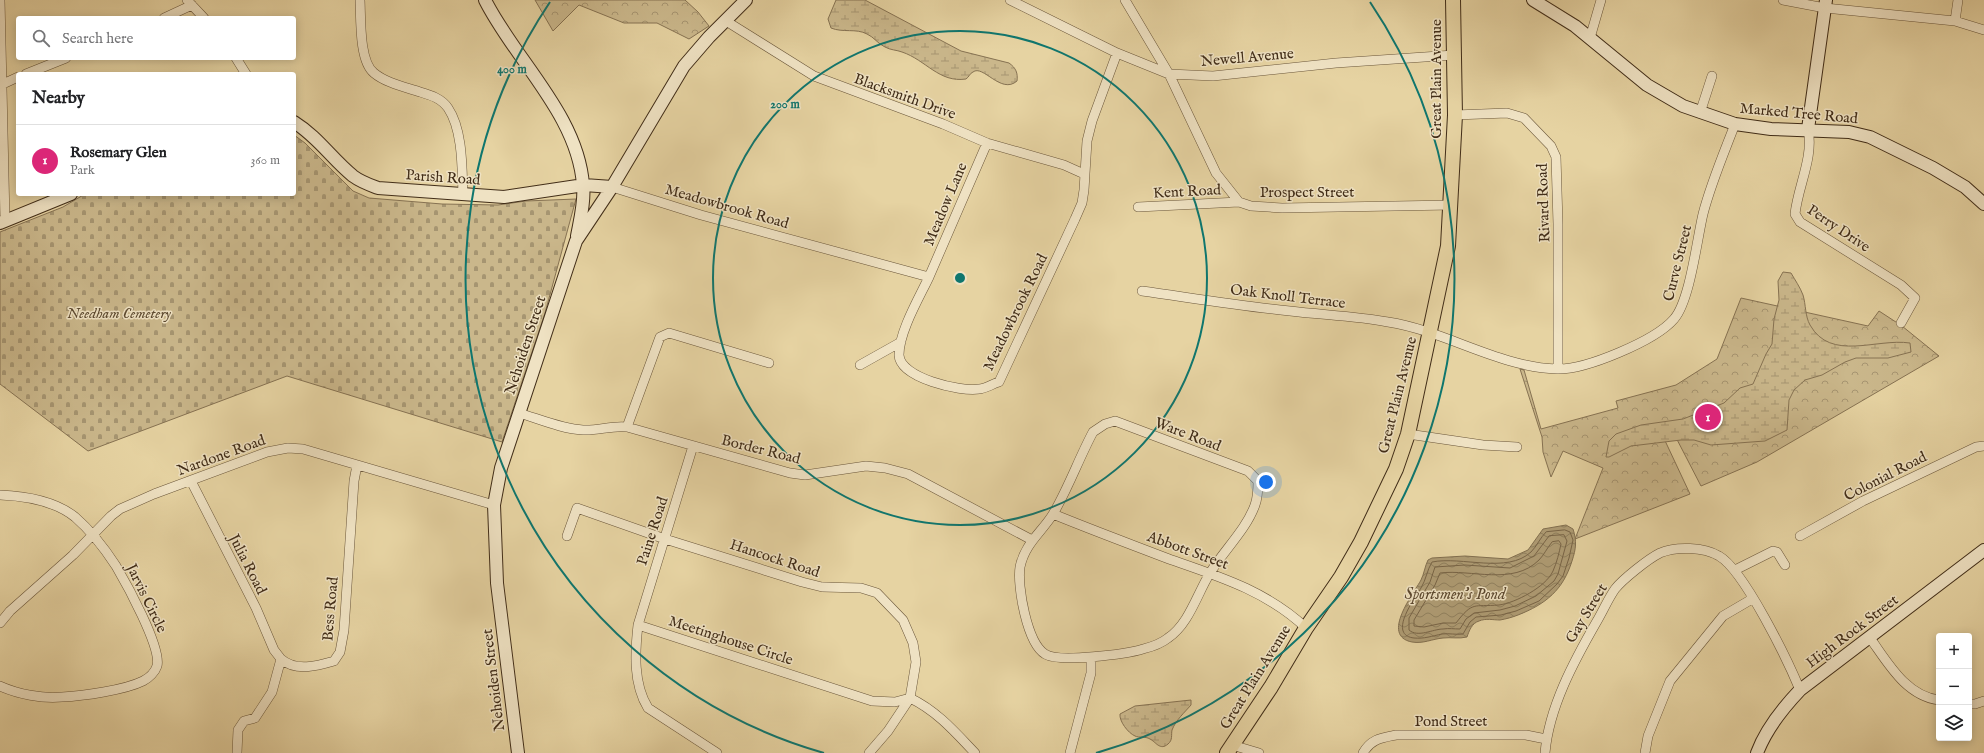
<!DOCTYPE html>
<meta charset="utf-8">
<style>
:root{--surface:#fff;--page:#f6f6f6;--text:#202124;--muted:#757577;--line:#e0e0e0;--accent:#db2777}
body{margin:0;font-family:"IM FELL English",serif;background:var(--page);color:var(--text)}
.controls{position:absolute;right:12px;bottom:12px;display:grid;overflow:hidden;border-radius:4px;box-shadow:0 2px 10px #0003}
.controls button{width:36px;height:36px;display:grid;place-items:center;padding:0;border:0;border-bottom:1px solid var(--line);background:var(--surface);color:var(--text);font:20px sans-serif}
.you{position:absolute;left:1266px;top:482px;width:14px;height:14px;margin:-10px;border:3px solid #fff;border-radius:50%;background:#1a73e8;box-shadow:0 0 0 6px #1a73e833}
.badge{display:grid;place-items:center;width:26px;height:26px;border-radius:50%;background:var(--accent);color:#fff;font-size:13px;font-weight:700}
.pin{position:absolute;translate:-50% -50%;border:2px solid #fff;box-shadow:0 1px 4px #0006}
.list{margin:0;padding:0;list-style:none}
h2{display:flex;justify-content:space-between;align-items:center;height:52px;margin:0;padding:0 16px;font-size:17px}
h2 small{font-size:13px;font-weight:400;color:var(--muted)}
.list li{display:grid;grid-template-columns:26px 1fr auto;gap:12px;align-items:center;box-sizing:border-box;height:72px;padding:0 16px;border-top:1px solid var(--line)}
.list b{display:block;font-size:15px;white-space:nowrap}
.list p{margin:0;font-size:13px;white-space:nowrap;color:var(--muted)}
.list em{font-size:13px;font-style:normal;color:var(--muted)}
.icon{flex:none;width:22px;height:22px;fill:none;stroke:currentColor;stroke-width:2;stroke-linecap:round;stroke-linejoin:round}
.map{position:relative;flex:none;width:1984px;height:753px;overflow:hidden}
.search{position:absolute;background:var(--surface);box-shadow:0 2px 10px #0003;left:16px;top:16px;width:280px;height:44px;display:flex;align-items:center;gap:10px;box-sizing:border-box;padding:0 14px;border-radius:4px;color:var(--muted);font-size:15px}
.panel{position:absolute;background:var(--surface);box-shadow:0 2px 10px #0003;left:16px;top:72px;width:280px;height:124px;border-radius:4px}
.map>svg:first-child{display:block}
.forest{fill:url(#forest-crowns);stroke:#867252}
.wetland{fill:url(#wetland-marsh);stroke:#867252}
.cemetery{fill:url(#cemetery-stones);stroke:#867252}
.water{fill:url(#water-waves);stroke:#826f4f}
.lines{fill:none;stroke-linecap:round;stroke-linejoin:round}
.shore{stroke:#786446;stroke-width:1}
.street-casing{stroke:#6a563a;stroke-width:10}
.secondary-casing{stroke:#412d18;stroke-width:14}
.primary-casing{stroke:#412d18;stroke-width:16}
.street{stroke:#efe2c3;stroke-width:9}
.secondary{stroke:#efe2c3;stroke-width:12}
.primary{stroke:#e6d3a2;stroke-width:14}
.ring{fill:none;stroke:#0f766e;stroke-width:2}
.labels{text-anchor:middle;stroke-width:3;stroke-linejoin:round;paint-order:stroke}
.street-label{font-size:15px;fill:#412d18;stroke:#efe2c3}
.park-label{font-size:15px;font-style:italic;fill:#5c492f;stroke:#efe2c3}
.water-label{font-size:16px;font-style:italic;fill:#5c482f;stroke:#efe2c3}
.centre{fill:#0f766e;stroke:#efe2c3;stroke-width:2}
.ring-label{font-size:12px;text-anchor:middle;font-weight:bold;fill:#0f766e;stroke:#efe2c3;stroke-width:3;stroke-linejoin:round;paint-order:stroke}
</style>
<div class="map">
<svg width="1984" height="753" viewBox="0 0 1984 753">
<defs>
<pattern id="forest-crowns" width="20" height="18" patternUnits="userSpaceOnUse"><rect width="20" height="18" fill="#cab78b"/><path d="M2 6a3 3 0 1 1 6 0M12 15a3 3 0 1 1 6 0" fill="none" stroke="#a69571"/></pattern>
<pattern id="wetland-marsh" width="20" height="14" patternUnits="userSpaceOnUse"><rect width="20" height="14" fill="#cab78b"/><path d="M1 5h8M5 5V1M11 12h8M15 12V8" fill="none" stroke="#a69571"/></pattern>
<pattern id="cemetery-stones" width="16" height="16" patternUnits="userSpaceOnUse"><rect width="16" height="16" fill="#cab78b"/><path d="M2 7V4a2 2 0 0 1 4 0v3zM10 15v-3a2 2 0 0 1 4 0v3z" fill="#a69571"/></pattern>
<pattern id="water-waves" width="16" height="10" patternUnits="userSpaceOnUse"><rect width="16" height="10" fill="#ae9b73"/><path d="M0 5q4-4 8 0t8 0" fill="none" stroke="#8f7f5d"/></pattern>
</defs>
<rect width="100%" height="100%" fill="#e6d3a2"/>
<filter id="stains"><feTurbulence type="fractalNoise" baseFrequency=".005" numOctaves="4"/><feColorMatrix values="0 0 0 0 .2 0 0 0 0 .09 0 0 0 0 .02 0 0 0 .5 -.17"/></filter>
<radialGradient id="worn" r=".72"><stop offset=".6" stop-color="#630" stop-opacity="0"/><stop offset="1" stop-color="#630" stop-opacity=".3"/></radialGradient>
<!-- forest -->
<path class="forest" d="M535,0H685L698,12L709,26L689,39L657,23H624L579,5L553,31Z
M1741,298L1868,326L1879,311L1902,326L1939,356L1757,462L1701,486L1670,426L1660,430L1690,494L1575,539L1603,468L1563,451L1551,477L1543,452L1542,437L1520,369L1524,370L1541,429L1618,408L1616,401L1676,385L1717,359Z"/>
<!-- wetland -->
<path class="wetland" d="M836,0H865L961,51L1009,63C1016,68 1018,73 1017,81C1001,95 983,64 973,72C970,73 969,77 966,79C939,83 926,60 902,52C897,50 890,50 885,47C878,44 874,37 867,34C856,28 843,33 831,28L828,19Z
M1783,272L1791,273C1795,280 1800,287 1803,295C1806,305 1805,316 1810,325C1831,362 1876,338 1910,343L1911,352L1888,358H1856L1845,362L1822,375L1805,380L1794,390L1789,400L1787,430L1765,441L1711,445L1694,440H1681L1631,446L1609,457H1606L1609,441L1616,434L1641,425L1683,419L1724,403L1740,388L1753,384L1766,354L1772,344L1774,319L1779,300L1778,281Z
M1191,700V705C1184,713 1176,720 1172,730C1171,735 1173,740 1168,744C1160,751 1156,742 1150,739C1145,736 1139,738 1135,736C1128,733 1119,721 1120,714L1135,706Z"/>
<!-- cemetery -->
<path class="cemetery" d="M294,135L305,143L353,191L369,198L442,204L498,205L526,201L576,199L545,313L502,442L287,376L88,451L0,384V232L63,207L85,194H294Z"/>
<!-- water -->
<path class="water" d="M1566,525L1573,529C1577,541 1576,549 1572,561C1563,590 1546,604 1518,615C1513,617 1506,619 1500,620C1493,620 1486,618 1479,621C1472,623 1469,631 1467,637C1459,639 1451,637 1443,638C1432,639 1423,644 1412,642C1380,636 1414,593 1421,580C1424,574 1425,566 1428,560L1432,558L1465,556L1508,559L1528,550L1543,529Z"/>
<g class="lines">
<!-- shore -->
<path class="shore" d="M1565,530L1570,532L1573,540L1569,558L1563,576L1557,584L1539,601L1516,611L1501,615L1476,617L1470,622L1463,634C1456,635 1449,633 1442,634C1432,636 1424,639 1414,638C1387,635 1415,598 1421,588C1426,580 1427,570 1432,562C1462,556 1507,574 1531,552C1537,546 1540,538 1546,532Z
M1564,535L1567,541L1558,574L1554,581L1536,596L1515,606L1500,610L1474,613L1466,619L1460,629C1454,629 1449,628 1443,629C1433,629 1418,638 1409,630V618L1430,582L1435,567L1465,565L1510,568L1534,556L1549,536Z
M1559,541L1561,544C1559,553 1557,562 1553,571C1546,587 1515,603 1499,605C1473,607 1473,601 1456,623H1443L1424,627L1414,626V620L1435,585L1440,573C1471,569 1513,586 1539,560C1544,555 1547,548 1552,542Z"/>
<!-- street casing -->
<g class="street-casing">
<path id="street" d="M0,0L5,220
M187,0L204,18
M360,0C361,19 359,61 374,73C386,83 405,87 420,92C430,95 441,98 448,108C463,130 462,169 463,195
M1010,0L1117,53L1169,74L1213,76L1336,63L1454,55
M1125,0L1169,74L1216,173L1239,202L1251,206L1282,208L1451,205
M1783,0L1825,8L1955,21L1984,30
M164,18L192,5
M726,21L814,76L943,124L987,143L1064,165L1084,174
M1955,21L1958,0
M1590,38L1601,0
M236,58L246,74
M26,74L66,58
M3,84L18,77
M1700,113L1712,76
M1455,115L1507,113L1524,118L1551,146L1556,157L1558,224V369
M1808,129C1814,157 1798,186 1795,214L1800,222L1901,285L1915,298L1901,323
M612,187L701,215L929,277C919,298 899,332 899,355C900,378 960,392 979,389C985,389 992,384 999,382L1075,219L1082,203L1084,190L1087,141L1092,121L1117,53
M1138,207L1239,202
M929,277L987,143
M1142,291C1192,298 1241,306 1290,311C1323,315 1356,316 1388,322C1446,331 1498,367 1557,369C1585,370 1655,341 1674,319C1690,301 1697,239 1703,214C1711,183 1724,153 1735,124
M860,365L901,342
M519,413C539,419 562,429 583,430C598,431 612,425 627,427L790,473L805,475L866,466L885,468L908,474L1032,540
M1115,421L1248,471L1258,481C1258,489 1258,497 1255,505C1246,530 1224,550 1210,573C1197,594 1189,624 1168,638C1162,643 1151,647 1143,649C1127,654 1058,663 1045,654C1027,643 1017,586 1020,567C1025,543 1042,532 1053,514C1068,489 1079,458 1093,432L1105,424Z
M627,427L660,337L669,333L769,363
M1408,434L1483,445L1517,447
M191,481L256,608L274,650L281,659
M0,495C25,496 55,501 75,517C90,530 105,549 116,566C126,583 162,648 157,666C155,672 149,678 143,681C125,690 83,696 62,697C42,699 18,694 0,686
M1053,514C1092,530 1130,544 1169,559C1218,576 1267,591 1306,628
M567,536L577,508L665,539L802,582L822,587L861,588L877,593L903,620L913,643L916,662L910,698L888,731L869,753
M1800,536L1863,501L1976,447L1984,446
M1735,570L1773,551L1777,552L1785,565
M0,623L10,611L73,555L111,516L120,509L154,494L267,452L288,448L303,449L494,505
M638,625L693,446
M1870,638C1888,663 1906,696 1939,700
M910,698C937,711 955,732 975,753
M1969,704H1975L1984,701
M1232,745L1259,753
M237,753L238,730L244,721L255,718L272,692L281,659C296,672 317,666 334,661L340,652L344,630L354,481L357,465
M717,753L648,708C633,684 635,652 638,625L872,701L895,702L910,698
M1070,753L1091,673V657
M1363,753C1371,739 1381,738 1396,735H1526L1546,739
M1545,753C1549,707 1574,661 1597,621C1603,611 1608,599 1615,589C1623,579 1648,559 1660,553C1676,546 1704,547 1719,556C1744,570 1788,661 1800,690
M1645,753L1648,736L1670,681L1723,616L1752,599"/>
</g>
<!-- secondary casing -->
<g class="secondary-casing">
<path id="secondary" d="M485,0C515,60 578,115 583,185C585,201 580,220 577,236
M1533,0L1575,26L1647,85L1683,106L1735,124L1771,129L1849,132L1870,137L1933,168L1965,187L1984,204
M294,122C318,137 332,159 353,176C361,182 370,185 378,188L504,197L584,185L612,187
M1808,129L1826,0
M0,223L71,194
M518,753L497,583L494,505L501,468L576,241L612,187L684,66L709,37L746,0
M1757,753C1766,729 1782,709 1800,690L1984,550"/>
</g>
<!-- primary casing -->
<g class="primary-casing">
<path id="primary" d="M1227,753L1271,687L1306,628L1341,577L1361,542L1396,469L1408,434L1448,246L1455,115L1453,0"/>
</g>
<!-- street -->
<use href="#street" class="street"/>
<!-- secondary -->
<use href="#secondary" class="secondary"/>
<!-- primary -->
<use href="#primary" class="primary"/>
</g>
<!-- distance rings -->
<g class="ring">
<circle cx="960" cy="278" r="247"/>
<path d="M824 753A494 494 0 0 1 550 2M1370 2A494 494 0 0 1 1096 753"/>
</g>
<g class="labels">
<!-- street labels -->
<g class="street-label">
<text transform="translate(1247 57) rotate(-5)" y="5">Newell Avenue</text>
<text transform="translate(1436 79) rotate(-90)" y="5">Great Plain Avenue</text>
<text transform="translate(905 96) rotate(20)" y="5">Blacksmith Drive</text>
<text transform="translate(1799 113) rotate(5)" y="5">Marked Tree Road</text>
<text transform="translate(443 177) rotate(4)" y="5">Parish Road</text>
<text transform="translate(1187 191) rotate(-3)" y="5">Kent Road</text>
<text x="1307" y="197">Prospect Street</text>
<text transform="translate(1543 203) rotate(-92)" y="5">Rivard Road</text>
<text transform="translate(945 204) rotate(-67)" y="5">Meadow Lane</text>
<text transform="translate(727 206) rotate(16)" y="5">Meadowbrook Road</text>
<text transform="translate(1839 228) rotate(34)" y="5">Perry Drive</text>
<text transform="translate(1677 263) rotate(-76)" y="5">Curve Street</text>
<text transform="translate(1288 296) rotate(7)" y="5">Oak Knoll Terrace</text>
<text transform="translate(1015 312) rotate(-64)" y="5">Meadowbrook Road</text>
<text transform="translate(525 345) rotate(-72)" y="5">Nehoiden Street</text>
<text transform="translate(1397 395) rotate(-76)" y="5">Great Plain Avenue</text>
<text transform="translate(1188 434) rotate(21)" y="5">Ware Road</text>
<text transform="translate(761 449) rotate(14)" y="5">Border Road</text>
<text transform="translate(221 455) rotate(-20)" y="5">Nardone Road</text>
<text transform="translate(1885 476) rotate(-27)" y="5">Colonial Road</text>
<text transform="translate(652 531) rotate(-72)" y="5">Paine Road</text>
<text transform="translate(1188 550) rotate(20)" y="5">Abbott Street</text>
<text transform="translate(775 558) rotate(18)" y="5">Hancock Road</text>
<text transform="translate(248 564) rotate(63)" y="5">Julia Road</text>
<text transform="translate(147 598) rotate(64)" y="5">Jarvis Circle</text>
<text transform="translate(330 609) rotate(-85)" y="5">Bess Road</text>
<text transform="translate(1586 613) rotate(-59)" y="5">Gay Street</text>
<text transform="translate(1852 631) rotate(-37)" y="5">High Rock Street</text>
<text transform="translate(731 640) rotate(18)" y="5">Meetinghouse Circle</text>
<text transform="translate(1255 677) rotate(-58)" y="5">Great Plain Avenue</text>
<text transform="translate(493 680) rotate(-97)" y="5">Nehoiden Street</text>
<text x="1451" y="726">Pond Street</text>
</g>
<!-- park labels -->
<g class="park-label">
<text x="119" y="318">Needham Cemetery</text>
</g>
<!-- water labels -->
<g class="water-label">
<text x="1455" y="599">Sportsmen's Pond</text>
</g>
</g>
<circle cx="960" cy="278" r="6" class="centre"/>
<g class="ring-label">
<text x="512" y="73">400 m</text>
<text x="785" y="108">200 m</text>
</g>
<rect width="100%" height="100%" filter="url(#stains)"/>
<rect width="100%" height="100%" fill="url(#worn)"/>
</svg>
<div class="controls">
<button>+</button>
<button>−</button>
<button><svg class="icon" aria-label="layers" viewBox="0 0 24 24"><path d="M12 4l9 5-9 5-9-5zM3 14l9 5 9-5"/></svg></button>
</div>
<div class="you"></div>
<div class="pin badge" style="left:1708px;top:417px">1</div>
<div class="search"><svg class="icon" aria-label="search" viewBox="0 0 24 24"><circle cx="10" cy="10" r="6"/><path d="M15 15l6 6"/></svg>Search here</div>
<section class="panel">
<h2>Nearby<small></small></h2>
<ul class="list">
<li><span class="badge">1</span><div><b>Rosemary Glen</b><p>Park</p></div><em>360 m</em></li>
</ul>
</section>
</div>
